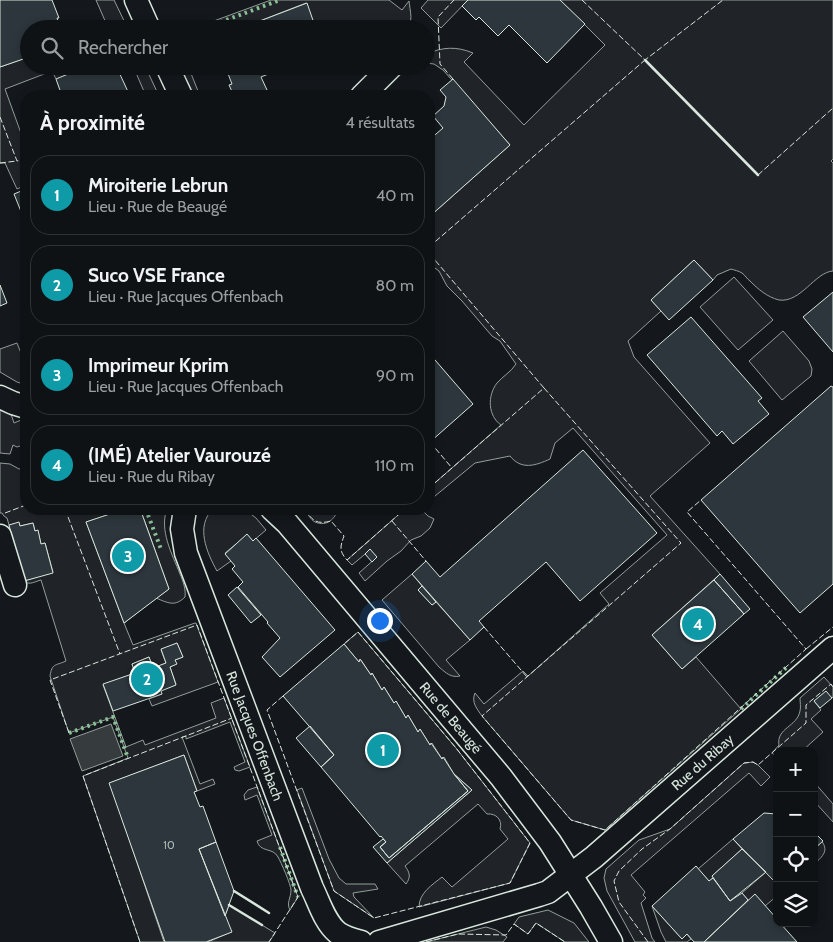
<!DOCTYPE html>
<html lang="fr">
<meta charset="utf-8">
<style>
:root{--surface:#0f1215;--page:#181b1e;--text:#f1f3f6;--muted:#9b9ea0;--line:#2f3234;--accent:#0b8043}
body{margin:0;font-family:Cabin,sans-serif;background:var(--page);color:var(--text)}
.controls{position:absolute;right:15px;bottom:15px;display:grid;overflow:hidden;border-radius:10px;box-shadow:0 2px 8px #0003}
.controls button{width:45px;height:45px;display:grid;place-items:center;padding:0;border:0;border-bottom:1px solid var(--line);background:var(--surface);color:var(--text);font:25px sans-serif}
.you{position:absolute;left:379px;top:620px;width:18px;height:18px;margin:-12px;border:4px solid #fff;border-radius:50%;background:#1a73e8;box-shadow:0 0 0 8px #1a73e833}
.badge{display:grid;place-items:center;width:32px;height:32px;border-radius:50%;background:var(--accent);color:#fff;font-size:16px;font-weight:700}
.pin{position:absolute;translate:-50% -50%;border:2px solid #fff;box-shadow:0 1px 5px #0006}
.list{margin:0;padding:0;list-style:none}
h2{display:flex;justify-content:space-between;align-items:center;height:65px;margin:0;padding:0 20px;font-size:21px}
h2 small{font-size:16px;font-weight:400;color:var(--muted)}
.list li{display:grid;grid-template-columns:32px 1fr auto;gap:15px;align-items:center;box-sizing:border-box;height:80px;margin:0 10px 10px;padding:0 10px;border:1px solid var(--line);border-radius:20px}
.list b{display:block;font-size:19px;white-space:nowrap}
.list p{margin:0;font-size:16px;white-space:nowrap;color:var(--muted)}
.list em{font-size:16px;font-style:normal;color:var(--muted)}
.icon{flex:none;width:28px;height:28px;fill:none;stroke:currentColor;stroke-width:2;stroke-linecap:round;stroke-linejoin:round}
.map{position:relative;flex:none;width:833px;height:942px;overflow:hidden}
.search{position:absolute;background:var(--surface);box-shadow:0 2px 8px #0003;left:20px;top:20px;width:415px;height:55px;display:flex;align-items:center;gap:12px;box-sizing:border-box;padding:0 18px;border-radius:28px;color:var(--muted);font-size:19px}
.panel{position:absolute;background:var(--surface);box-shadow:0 2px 8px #0003;left:20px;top:90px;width:415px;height:425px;border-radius:20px}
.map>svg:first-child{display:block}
.green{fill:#202428;stroke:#939e99}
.water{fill:#363b3e;stroke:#939e99}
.building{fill:#2c363c;stroke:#d8e6dc}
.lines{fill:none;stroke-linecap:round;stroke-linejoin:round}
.minor-casing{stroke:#d8e6dc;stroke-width:25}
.minor{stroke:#14181c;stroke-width:22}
.hedge{stroke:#8ac095;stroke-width:4;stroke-dasharray:2.5 4;stroke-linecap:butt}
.fence{stroke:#d8e6dc;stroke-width:1;stroke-dasharray:6 2.5;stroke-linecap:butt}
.wall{stroke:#d8e6dc;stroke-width:2.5}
.labels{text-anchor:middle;stroke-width:4;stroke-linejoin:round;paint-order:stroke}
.number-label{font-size:11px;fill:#adbab4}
.street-label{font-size:14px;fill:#d8e6dc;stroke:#14181c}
</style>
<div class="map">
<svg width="833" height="942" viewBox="0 0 833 942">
<rect width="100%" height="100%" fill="#14181c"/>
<!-- green -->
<path class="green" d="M96,0H114L128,29H95V28L106,23Z
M271,0H389L402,10L409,1C410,11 414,23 406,29H316L306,3L239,29H192Z
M428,0H468L441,28L421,8Z
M560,0H833V159L831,161L833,163V271C815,272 801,303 779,300C767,297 758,289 750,281C747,279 745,275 742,273C739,271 734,270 731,269L717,275L713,280L694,260L651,300L661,311L628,341L634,357L710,443L650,496L720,574L652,635L682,669L696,657L741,709L605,830L571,820L482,716C477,709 471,702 475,693L484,704L523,671L528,676L609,604L600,593L667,535L573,428L555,443L550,459C535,466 521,470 510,456L475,463L429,501V488L501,425C488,416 487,396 497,383C503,376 511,372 516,364L500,341L492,336L462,301L447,286L439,271L431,265L429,266V217L510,145L443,70L434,64L426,63V54C443,47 456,46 473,53L464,62L524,125L605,45Z
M29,57V66H88L56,79L52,71L5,89L26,147V185L17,189L5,163H0V67Z
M133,66H145L159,96H146Z
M178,66H188L200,96H192Z
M734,277L773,320L738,350L700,307Z
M783,331L809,361L812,369L811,376L782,400L749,361Z
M17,343L26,366V385L17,382L0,372V349Z
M0,405L10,411L14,423L21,420L26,421V444L17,447L13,445L10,454L0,453Z
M0,463L10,464L19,469L26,468V509H108L110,514L86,522L124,623C139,611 154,600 169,589L142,514L155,509H167C159,530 172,554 180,574C183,581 186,589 185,597C175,607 168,603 156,598L124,623L133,645L195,623H196L218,682L152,706L149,699L162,694L161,691L176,684L170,667L176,664L175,660L183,657L177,643L161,650L166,663L153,668L149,657L132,664L135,673L103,685L126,747L143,740L145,745L216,718L211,703L224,698L250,767L239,771L235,770L234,767L245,762L230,722L186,739V736L182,737L200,784L213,779L215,784L197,791L184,755L110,783L164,942H140L83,776L128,758L113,717L69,733L50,676C52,663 55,666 66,661L41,580C36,581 29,586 24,581L53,572L45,543L41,544L38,531H35L33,523L20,526L19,523L9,525L7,518L4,516L2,513H0Z
M213,509H244L256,518L266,530L253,541L247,535L225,553L231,561L217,571C207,553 195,526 213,509Z
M304,509H338C335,519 327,527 315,522C311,520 307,513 304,509Z
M405,509H424V512L428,516L434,519L430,528L421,536L411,540L401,551L387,561L365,581L359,573L377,557L370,550L352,565L347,560Z
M412,574L422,586L418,590L432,605L436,602L470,640L446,660L460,676C451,678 446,673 439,667L382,600Z
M358,632L456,748L530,843L510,883L419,907C419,893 432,885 442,877L452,887L508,839L500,829C503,820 496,813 487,814L478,804L405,866C410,873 411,877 406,884L387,863L472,790L454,774L444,757L442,759L432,743L430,745L420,729L418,732L408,715L406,718L396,701L394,703L384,687L382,690L372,673L371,675L361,660L359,662L344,644Z
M824,677L833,687V697L832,698L814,701L821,710L811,719L823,732L802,751H777V757L772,753L779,745C776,728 797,727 800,711C801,707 800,702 800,698Z
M753,762L758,765L770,777L761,786L749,773L631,875L645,892L643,895L646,898L641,903L652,938L655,942H635L607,891L604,878L606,869L639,840L670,829L744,763Z
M814,782L833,804V822L814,801Z
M257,787L298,897L290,910C286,903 291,898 291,890C291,885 281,862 278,857C273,847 260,853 257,841L272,835L257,795L245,800L244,795L248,790Z
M302,788L329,859L339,878L346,884H375L378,889L353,893L354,897L374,918L334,891L297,790Z
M814,832C827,846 830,851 814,864V849L823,841Z
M733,839L742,849L712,876L713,878L709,881L698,869Z
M766,872L777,881V896L765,906L748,900L742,893Z
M229,905L275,933L269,942H208L231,932L225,916Z
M652,906L682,939L687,934L691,939L687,942H666L661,932Z
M548,910L574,923L589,942H565L536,923L528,934L514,924L519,917Z
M486,927L496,930L507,937L503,942H426Z"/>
<!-- water -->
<path class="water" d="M111,724L123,756L82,771L70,739Z"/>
<!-- building -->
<path class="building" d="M0,0H52L59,18H57L61,29H29V57L0,67Z
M468,0H560L585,24L547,63L509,25L498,36L479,17L476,20L462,6Z
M307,3L316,29H239Z
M88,66H122L123,68L118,70L130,96H62L56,79Z
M225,66H288L261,77L267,90L252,96H234L229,85L232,84Z
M453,79L510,145L429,217V140L443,128L433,116L444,106L446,97L440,90Z
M26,189V224L14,194Z
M694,260L713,280L669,320L651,300Z
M0,285L7,303L0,306Z
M833,292V352L803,317Z
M691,317L762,398L758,401L769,414L733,444L722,431L717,436L647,355Z
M429,353L473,404L430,442L429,441Z
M831,386L833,387V584L800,613L701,500Z
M583,450L657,533L580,601L546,562L479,621L484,627L470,640L412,574L426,561L440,577Z
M108,509H155L142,514L169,589L124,623L86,522L110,514Z
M19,522L20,526L33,523L35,531L38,530L41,544L45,543L53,573L24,581L20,569L9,525Z
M247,534L253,541L256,538L335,630L280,677L262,657L280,638L267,623L268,622L238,587L243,582L232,569L235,566L225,554Z
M370,549L377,557L372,562L365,554Z
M720,574L750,609L744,614L714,580Z
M714,580L744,614L682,669L652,635Z
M422,586L436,602L432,605L418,590Z
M237,587L261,615L251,623L228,595Z
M177,643L183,657L175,660L177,664L170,667L176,685L161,691L162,694L113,711L103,684L135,673L132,664L149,657L153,668L166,663L161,649Z
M344,644L359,662L360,659L371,675L372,673L382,690L384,687L394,703L396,701L406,718L408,715L418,732L420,729L430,745L431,743L442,759L443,757L454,774L468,791L389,858L380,847L386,842L381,836L380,837L321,767L334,755L283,696Z
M826,691L832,698L820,708L814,701Z
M310,726L334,755L321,767L296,738Z
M184,755L197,791L194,792L200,807L203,806L216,842L199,849L232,932L206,942H165L109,783Z
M454,774L472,790L387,863L373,847L383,839L386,842L380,847L389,858L468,791Z
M764,813L777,814V881L775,882L733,839Z
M814,832L823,841L814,849Z
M216,842L234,891L225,916L199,849Z
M742,849L766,872L730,901L712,876Z
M696,866L709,881L713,878L730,901L742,893L748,900L704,942H694L687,934L682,939L652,906Z
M755,894L777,919V923H780L797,942H704Z"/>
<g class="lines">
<!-- minor casing -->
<g class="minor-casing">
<g id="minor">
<path d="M136,0L149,29"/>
<path d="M167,66L181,96"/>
<path d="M362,96L392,66"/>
<path d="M0,397L13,403L26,407"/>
<path id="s1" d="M185,509L182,529L186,553L312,888C319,902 325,923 338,933C345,938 353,940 361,942"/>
<path id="s2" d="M272,509L287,523L501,777L550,842L591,907L611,942"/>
<path d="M0,536L15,585"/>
<path id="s3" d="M379,942L539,895L548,892L594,857L833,648"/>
</g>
</g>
<!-- minor -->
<use href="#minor" class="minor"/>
<!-- hedge -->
<path class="hedge" d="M202,29L280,0
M148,515L161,549
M741,709L789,665
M69,733L113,717L128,758
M280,847L298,897"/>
<!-- fence -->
<path class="fence" d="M582,0L645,60L723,0
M453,79L440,64L438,17L454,0
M0,117L17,161L26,159
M0,163L17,161
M758,175L833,108
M429,247L645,60
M429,252L435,260
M429,263L434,259L544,388L429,488
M544,388L681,543L482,716L571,820L605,830L806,649L687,512L701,500
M430,442L452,468
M65,509L120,654
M304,509C313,520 315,525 331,521L344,536C340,547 339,551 347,560L405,509
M5,513L26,505
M392,521L426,561
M484,627L527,677
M806,649L833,627
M283,696L267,710L334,891L374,918L510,883L530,843L456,748L358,632L344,644
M69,733L50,680L197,625L298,897L269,942
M140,942L83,776L232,718
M426,942L458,934L506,935L514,924L528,934L536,923L565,942
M648,942L619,902L614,881L619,871L642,849L670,829L744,763L753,762L758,765L806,723V705L831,684L833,687"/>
<!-- wall -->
<path class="wall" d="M645,60L758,175
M234,891L269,913
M229,905L262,925"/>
</g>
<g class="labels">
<!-- number labels -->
<g class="number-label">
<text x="169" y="849">10</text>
</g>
<!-- street labels -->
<g class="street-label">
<text dy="5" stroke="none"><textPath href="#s2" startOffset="275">Rue de Beaugé</textPath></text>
<text dy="5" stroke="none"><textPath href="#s1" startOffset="240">Rue Jacques Offenbach</textPath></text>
<text dy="5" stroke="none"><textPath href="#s3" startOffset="378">Rue du Ribay</textPath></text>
</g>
</g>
</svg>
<div class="controls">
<button>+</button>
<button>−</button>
<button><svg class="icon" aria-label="locate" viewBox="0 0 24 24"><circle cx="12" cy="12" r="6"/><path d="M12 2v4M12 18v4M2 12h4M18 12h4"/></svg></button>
<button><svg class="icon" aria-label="layers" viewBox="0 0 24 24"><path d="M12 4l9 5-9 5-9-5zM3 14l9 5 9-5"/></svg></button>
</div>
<div class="you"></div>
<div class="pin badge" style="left:383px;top:750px;background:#0f9aa8">1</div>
<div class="pin badge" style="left:147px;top:679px;background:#0f9aa8">2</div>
<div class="pin badge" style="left:128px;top:556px;background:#0f9aa8">3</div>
<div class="pin badge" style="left:698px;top:624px;background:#0f9aa8">4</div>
<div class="search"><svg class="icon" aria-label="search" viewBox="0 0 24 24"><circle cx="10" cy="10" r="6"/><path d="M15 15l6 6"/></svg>Rechercher</div>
<section class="panel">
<h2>À proximité<small>4 résultats</small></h2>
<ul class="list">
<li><span class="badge" style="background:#0f9aa8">1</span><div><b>Miroiterie Lebrun</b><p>Lieu · Rue de Beaugé</p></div><em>40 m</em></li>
<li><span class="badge" style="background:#0f9aa8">2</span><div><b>Suco VSE France</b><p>Lieu · Rue Jacques Offenbach</p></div><em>80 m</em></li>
<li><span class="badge" style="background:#0f9aa8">3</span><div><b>Imprimeur Kprim</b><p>Lieu · Rue Jacques Offenbach</p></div><em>90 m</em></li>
<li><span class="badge" style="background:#0f9aa8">4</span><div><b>(IMÉ) Atelier Vaurouzé</b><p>Lieu · Rue du Ribay</p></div><em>110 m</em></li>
</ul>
</section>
</div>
